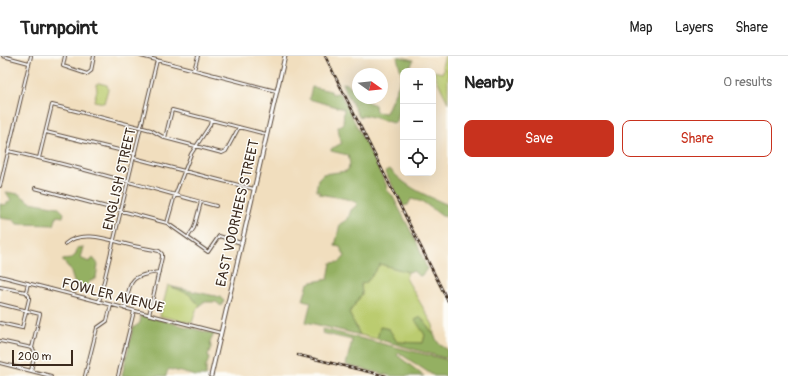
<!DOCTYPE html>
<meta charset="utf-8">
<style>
:root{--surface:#fff;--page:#f2f2f2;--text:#222;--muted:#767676;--line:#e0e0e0;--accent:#c8321e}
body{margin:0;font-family:Pangolin,sans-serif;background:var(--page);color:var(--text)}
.controls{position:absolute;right:12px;top:12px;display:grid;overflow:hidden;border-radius:8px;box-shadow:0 4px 16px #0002}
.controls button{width:36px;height:36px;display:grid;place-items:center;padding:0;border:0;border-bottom:1px solid var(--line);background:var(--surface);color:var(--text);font:20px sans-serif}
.compass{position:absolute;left:352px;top:12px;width:36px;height:36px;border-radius:50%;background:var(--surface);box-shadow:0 4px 16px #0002;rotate:105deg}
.scale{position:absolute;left:12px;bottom:10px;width:61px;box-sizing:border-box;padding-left:4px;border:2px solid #3b2a1e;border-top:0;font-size:11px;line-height:14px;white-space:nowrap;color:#3b2a1e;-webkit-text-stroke:3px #fdfcf7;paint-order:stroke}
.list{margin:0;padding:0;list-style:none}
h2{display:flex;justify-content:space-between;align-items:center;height:52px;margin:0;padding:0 16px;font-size:17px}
h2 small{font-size:13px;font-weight:400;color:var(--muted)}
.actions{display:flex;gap:8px;padding:12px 16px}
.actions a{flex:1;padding:9px 0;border:1px solid var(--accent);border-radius:8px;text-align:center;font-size:14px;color:var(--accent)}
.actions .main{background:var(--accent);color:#fff}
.icon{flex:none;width:22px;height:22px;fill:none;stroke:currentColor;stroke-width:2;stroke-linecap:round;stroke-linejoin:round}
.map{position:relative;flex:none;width:448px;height:320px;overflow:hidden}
header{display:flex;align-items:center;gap:24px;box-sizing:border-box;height:56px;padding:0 20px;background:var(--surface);border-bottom:1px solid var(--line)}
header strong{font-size:19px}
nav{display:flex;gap:22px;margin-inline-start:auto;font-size:14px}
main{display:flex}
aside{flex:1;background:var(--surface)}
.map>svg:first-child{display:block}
.green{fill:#bbcc6f;stroke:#7b7b46}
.forest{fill:#94b062;stroke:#686d40}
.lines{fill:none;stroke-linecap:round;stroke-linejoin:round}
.minor-casing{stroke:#564536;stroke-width:4}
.major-casing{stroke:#564536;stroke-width:5}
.minor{stroke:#fff;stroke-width:2}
.major{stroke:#fff;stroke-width:3}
.rail-casing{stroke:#3b2a1e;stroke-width:2.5}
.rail{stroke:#fdfcf7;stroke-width:1;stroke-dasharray:3;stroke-linecap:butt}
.labels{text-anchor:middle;stroke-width:3;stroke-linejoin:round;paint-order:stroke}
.street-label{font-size:14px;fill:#3b2a1e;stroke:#fdfcf7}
</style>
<header>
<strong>Turnpoint</strong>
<nav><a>Map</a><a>Layers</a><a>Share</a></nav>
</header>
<main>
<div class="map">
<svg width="448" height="320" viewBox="0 0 448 320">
<rect width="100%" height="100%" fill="#fdfcf7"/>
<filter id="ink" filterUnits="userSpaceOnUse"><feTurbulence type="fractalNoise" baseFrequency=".025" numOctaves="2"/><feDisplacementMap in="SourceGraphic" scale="8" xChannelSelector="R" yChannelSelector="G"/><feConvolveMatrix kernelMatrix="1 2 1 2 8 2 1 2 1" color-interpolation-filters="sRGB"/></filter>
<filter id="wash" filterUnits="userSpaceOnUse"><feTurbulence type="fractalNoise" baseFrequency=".012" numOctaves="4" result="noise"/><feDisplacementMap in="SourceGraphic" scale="16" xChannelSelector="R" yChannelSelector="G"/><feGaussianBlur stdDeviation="0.9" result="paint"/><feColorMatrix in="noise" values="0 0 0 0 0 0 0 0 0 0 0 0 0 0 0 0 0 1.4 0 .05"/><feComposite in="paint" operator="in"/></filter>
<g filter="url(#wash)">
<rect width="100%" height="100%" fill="#f1debe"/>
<!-- green -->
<path class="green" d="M445,0H448V47L433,15L442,17L444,13L442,10Z
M99,27L107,29L108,33L104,47L94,45L97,34L96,28Z
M380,208L408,216L406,222L433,269L434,279L421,261L416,264L425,279L423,287L397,286L389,273L381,271L377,283L360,279L349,257L362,238L361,228L366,227Z
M168,229L189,238L200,250L196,254L192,267L160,260Z"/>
<!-- forest -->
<path class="forest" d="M397,1H401L413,4L412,8L409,10L407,15H403V34L396,66L393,67L365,59L359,61L343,30V27L347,28L358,36V42L375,49L376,56L386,57L402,20Z
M312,31L331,35L332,38L338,37L341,39L386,128L387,134L392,139L417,187L427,213L421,220L418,219L413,215L408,216L380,208L366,227L361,228L362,238L349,257L360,279L306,266L311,246L303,244L308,228L312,226L328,223L331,207L340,206L345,200L340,191L335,190L340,168L348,163L351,154L356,150L357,147C346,141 332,141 320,138L319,135H316L318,123L323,118L347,115L350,108L348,99L331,95V93L342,87L340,84L338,71L343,68L344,53L309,43Z
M390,113C408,133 424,138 448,149V161L442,160L423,146L411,143L408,149L403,150L385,115Z
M6,136L19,138L30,146L58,151L64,157L63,161L57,160L54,169L17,168L14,164L0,162V148L5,149L11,144Z
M83,191L80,202L89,206L93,202L98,208L96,222L89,226L87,232L74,226L70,213L62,204L71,203L76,198L77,192Z
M172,231L220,241L224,245L221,250L216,246H203L200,250L189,238Z
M141,259L214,278L210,286L211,291L208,300L209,303L206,310V320H196L169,313L167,316L166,320H122L133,272L140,267Z
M421,261L434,279L439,288L448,294V301L445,302L377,283L380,271L389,273L397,286L423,287L425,279L415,264Z
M323,273L448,304V320H434L399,297L397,299L424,320H391L346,309L352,284L322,277Z"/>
</g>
<g filter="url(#ink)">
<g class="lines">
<!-- minor casing -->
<g class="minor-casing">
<path id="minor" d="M3,0L29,7
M65,0L63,10L87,18L91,15L94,0
M141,0L276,35
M194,14L198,0
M46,76L135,98
M165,82L172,54L266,78
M8,95C78,110 147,132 216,150
M39,102L52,49L151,74L165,82L222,97L226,95L239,71
M134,102L254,133
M0,130L31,0
M35,132L167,167L208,196L219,180L241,187
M167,167L175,139L191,98L210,69L211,64
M188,181L194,172L201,146
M65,188C83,172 114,186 134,190C142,192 151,193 159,195L162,198V201L149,259
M0,220L221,277
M0,231L26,236
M99,246L157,4
M0,248L40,258L32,292
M125,253C131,224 128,220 159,216
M0,267L22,272L29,243V240L26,236L28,227
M0,285L32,292L35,296L31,315
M0,307L51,320
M85,320L97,272L107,265L111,249
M118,320L134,255"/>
</g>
<!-- major casing -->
<g class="major-casing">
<path id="major" d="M211,320L285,0"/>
</g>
<!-- minor -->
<use href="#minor" class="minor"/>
<!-- major -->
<use href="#major" class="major"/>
<!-- rail casing -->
<g class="rail-casing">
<path id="rail" d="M325,0L448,245
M298,299L386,320"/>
</g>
<!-- rail -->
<use href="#rail" class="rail"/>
</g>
</g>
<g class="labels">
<!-- street labels -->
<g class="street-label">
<text transform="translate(119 123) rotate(-77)" y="5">ENGLISH STREET</text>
<text transform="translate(237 157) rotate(-77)" y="5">EAST VOORHEES STREET</text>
<text transform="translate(113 239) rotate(14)" y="5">FOWLER AVENUE</text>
</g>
</g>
</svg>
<div class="controls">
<button>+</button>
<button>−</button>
<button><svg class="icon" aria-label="locate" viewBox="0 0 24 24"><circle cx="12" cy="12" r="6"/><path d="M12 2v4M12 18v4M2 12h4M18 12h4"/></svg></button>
</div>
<svg class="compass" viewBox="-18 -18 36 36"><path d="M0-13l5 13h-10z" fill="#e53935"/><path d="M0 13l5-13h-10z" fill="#767676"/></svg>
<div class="scale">200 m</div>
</div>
<aside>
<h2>Nearby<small>0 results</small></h2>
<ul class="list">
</ul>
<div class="actions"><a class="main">Save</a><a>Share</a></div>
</aside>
</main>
